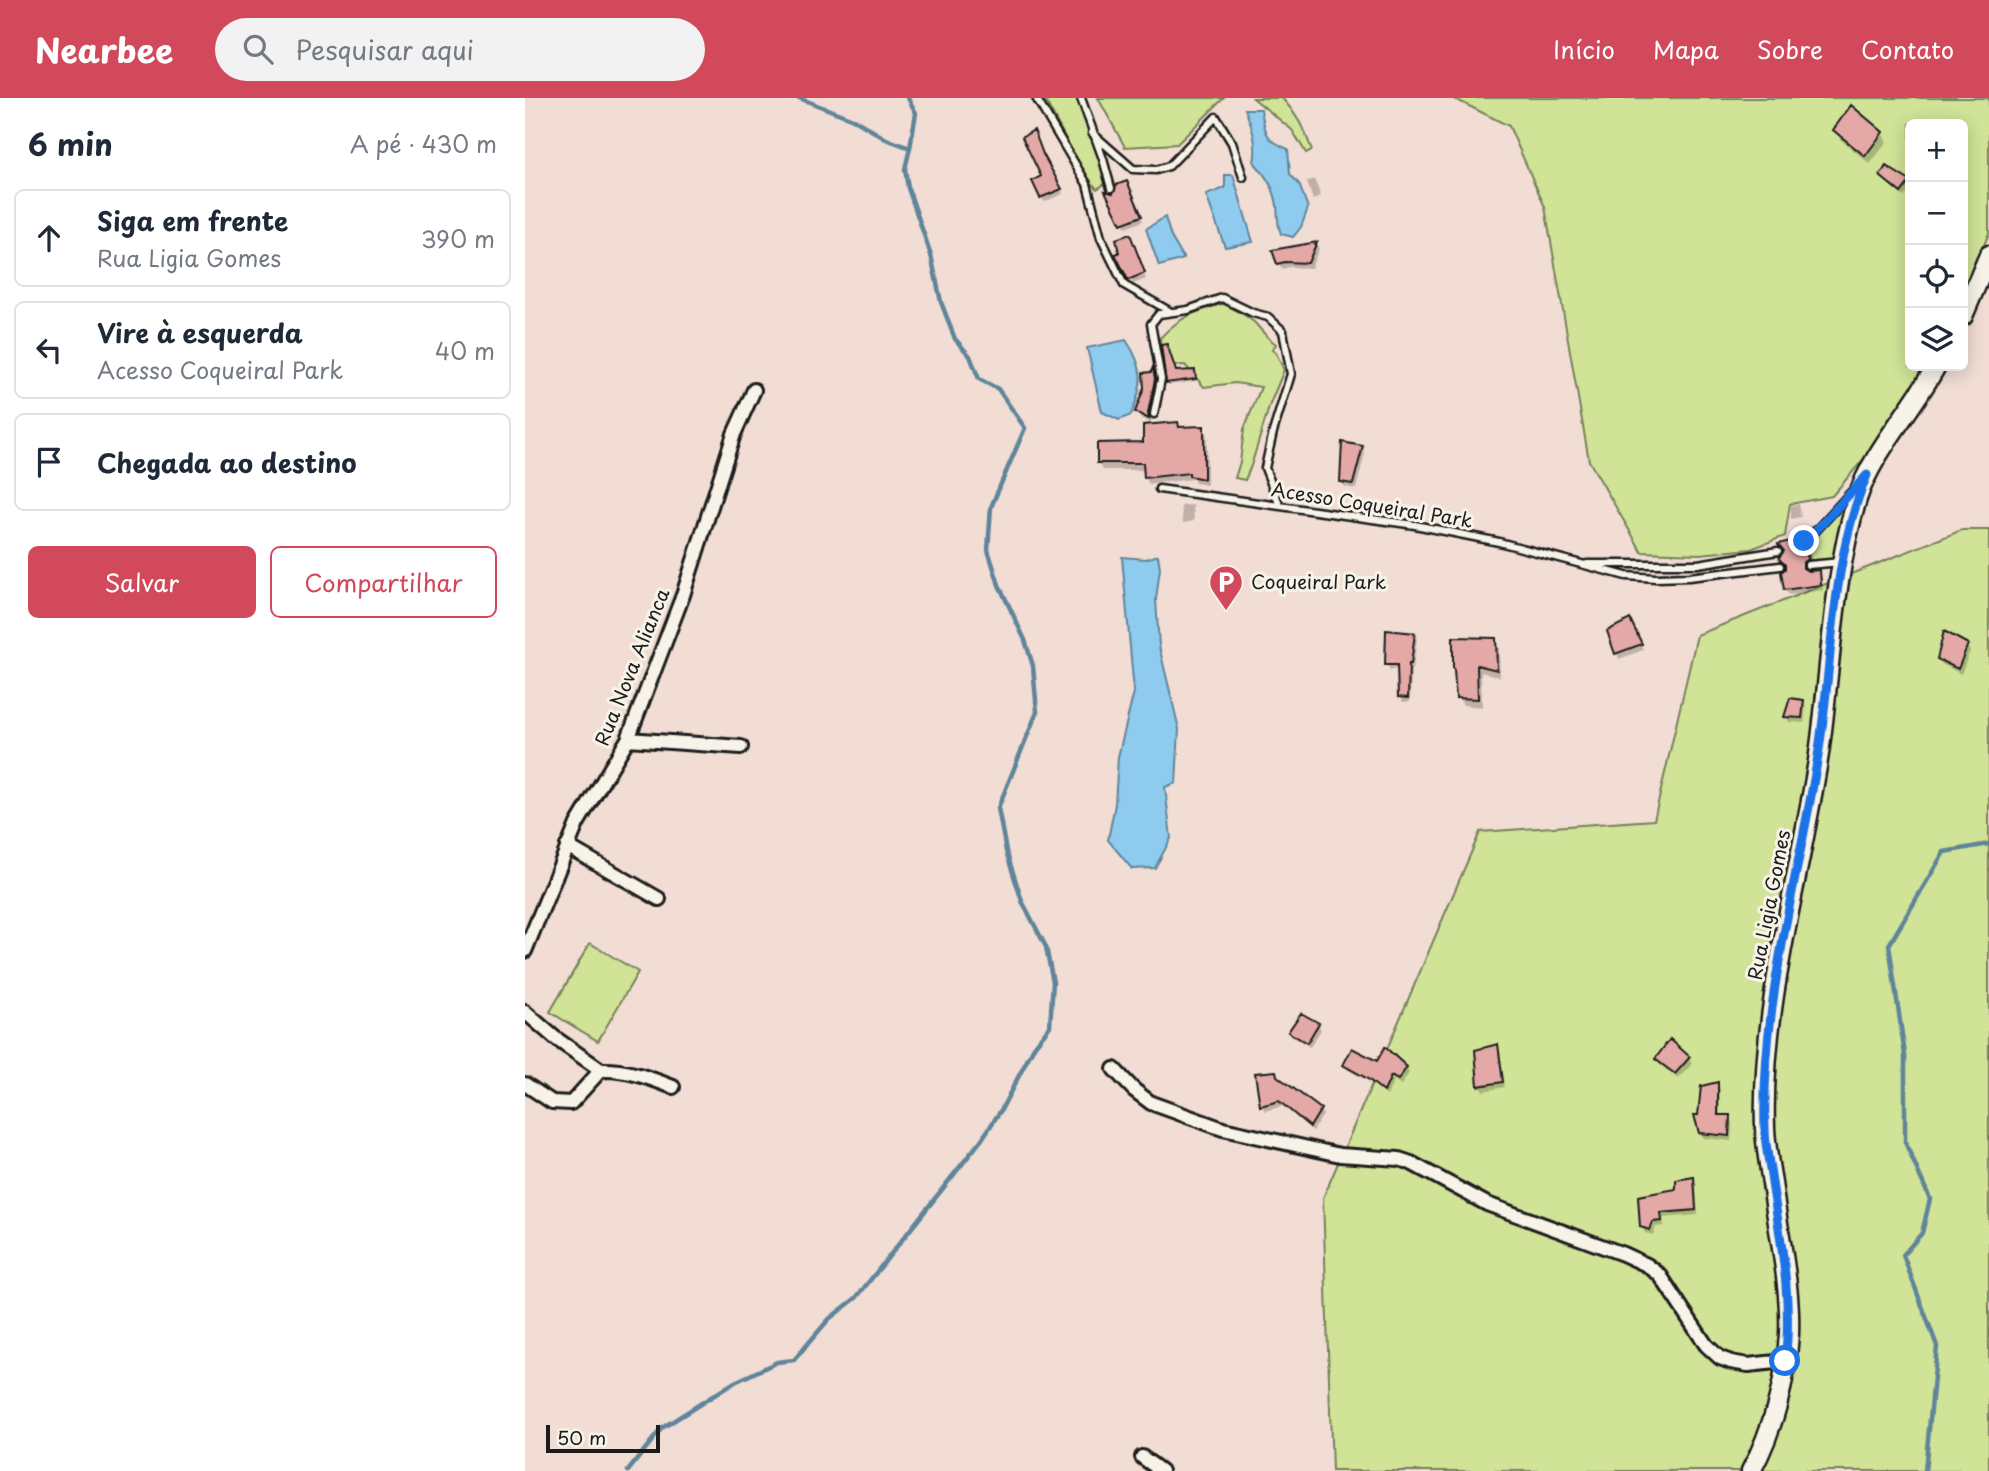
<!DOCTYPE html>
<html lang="pt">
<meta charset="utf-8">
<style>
:root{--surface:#fff;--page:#f2f2f3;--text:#1f2937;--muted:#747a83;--line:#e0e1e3;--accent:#d1495b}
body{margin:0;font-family:"Playpen Sans",sans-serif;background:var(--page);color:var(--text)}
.controls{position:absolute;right:21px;top:21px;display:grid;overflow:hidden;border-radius:10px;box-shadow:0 4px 18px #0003}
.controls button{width:63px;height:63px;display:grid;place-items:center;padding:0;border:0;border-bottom:2px solid var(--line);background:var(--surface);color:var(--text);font:35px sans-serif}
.scale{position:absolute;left:21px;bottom:18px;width:114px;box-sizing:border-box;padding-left:7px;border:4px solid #1c1c1c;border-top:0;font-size:19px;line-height:24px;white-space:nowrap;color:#1c1c1c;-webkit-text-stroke:5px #f7f3e8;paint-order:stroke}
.stop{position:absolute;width:21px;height:21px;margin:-16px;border:5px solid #1a73e8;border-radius:50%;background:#fff}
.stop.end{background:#1a73e8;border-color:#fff;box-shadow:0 2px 7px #0008}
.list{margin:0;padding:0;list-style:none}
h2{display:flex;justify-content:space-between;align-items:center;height:91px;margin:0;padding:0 28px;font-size:30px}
h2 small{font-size:23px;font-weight:400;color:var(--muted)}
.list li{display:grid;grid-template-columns:46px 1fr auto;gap:21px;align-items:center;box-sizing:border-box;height:98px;margin:0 14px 14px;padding:0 14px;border:2px solid var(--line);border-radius:10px}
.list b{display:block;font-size:26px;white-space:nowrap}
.list p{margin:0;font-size:23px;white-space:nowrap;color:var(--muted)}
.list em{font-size:23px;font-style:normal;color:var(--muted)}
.actions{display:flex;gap:14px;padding:21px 28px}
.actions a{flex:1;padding:16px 0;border:2px solid var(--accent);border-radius:10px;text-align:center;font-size:24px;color:var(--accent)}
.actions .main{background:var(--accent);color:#fff}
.icon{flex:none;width:38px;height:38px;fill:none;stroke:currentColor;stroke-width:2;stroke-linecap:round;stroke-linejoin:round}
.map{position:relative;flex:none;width:1464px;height:1373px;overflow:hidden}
header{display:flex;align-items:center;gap:42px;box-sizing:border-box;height:98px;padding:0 35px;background:var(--accent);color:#fff}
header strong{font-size:33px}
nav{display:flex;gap:38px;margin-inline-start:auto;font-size:24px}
.search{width:490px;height:63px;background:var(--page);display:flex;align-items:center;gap:18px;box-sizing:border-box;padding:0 24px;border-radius:38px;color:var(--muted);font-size:26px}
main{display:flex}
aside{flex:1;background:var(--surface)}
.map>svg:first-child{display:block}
.green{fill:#d0e397;stroke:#76805a;stroke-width:2}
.water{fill:#8ecbee;stroke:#60859a;stroke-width:2}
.shadow{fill:#0003}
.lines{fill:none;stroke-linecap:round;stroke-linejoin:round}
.stream{stroke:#60859a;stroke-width:4.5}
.building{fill:#e4a9a6;stroke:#1c1c1c;stroke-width:2}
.lane-casing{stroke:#1c1c1c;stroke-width:11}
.street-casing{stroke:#1c1c1c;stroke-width:18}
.secondary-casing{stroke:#1c1c1c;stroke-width:23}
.lane{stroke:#f7f3e8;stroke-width:6}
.street{stroke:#f7f3e8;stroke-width:12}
.secondary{stroke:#f7f3e8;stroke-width:18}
.route{stroke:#1a73e8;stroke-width:9}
.labels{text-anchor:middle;stroke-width:6;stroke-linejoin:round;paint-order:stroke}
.street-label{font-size:19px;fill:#1c1c1c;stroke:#f7f3e8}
.poi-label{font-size:19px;fill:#1c1c1c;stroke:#f7f3e8;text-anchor:start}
</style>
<header>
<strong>Nearbee</strong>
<div class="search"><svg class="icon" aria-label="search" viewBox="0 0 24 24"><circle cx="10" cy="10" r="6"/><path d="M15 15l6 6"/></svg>Pesquisar aqui</div>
<nav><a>Início</a><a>Mapa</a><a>Sobre</a><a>Contato</a></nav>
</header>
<main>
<aside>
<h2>6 min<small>A pé · 430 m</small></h2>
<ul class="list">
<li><svg class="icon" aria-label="ahead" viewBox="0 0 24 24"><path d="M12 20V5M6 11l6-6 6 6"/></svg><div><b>Siga em frente</b><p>Rua Ligia Gomes</p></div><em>390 m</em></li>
<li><svg class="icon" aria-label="left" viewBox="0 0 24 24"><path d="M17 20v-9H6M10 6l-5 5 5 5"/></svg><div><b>Vire à esquerda</b><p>Acesso Coqueiral Park</p></div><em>40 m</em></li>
<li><svg class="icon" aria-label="arrive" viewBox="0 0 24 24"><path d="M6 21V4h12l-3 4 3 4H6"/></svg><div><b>Chegada ao destino</b></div></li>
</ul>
<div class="actions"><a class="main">Salvar</a><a>Compartilhar</a></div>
</aside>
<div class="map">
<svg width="1464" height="1373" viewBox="0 0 1464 1373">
<rect width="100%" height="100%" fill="#f1ddd4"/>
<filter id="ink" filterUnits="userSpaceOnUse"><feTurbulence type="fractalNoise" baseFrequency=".0143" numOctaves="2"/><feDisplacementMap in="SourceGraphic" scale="14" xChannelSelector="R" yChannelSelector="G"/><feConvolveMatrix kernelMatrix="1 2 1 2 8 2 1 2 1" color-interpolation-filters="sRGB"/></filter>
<g filter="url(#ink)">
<!-- green -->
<path class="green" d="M519,0H551L576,65L581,85L572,91L559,75Z
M573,0H699L652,46L600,49Z
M728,0H757C771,15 780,32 787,52L781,55L767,32Z
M928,0H1464V135L1438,198V26H1385V268H1400L1355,342L1307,398L1265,406L1260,438L1226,451L1175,456L1117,454L1064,363L1020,109L984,28Z
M701,205C710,212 723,218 730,225C737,233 742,240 751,246L747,252L751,255L759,272L745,306L726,368L720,382L710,380L715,364L719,331L736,289L710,285L679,289L660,267L648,268L636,253L635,240C656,217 673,213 701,205Z
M1342,377L1317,464L1285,462L1282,447Z
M1437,432H1464V1373H807L798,1100L955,734L1129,722L1172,537Z
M65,845L113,874L73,943L25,914Z"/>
<!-- water -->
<path class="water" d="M720,11H736C740,34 740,42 763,51L765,76L774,86L783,110L776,129L768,139L756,136C752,126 753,118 752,108C750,90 740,77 729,64C733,45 727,29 720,11Z
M700,77H708L728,144L700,149L681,97L700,90Z
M640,119L646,139L659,161L634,168L621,131Z
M601,242C620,270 619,286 606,317L594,322L577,314L562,250Z
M633,457L635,470L631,502L634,548L654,631L651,685L640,689L646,740L630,770L607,771L583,742L590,706L593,659L609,594L597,459L621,461Z"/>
<!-- shadow -->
<path class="shadow" d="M1310,32L1357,35L1362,44L1345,66L1315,41Z
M520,62L538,96L519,104L510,83L518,78Z
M1362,70L1385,84V99L1381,96L1379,99L1361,84L1357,78Z
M789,81L796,98L788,102L782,84Z
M604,90L618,123L601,130L583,95L589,97Z
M608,143L621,181L608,186L593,157Z
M791,146L794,151L786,170L764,169L757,171L754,166Z
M628,273L632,288L626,325L615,320L612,314Z
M650,275L670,276L671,283L644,287L643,285Z
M652,326L655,330H678L682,337V387L670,385L668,381L624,386L620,379V372H578L574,365L620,346Z
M836,350L840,355L831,391L820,389L816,383Z
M1274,406L1276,419L1266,421V408Z
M668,407L669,423L658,425L656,408Z
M1273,443L1283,456L1284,467L1280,470V473H1294L1297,479L1298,492L1264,497L1260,492L1262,469L1256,462Z
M1107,528L1118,552L1094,561L1084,534Z
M889,536L892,541L888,571H886L885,604H878L875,599L874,571L865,572L862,567Z
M970,542L974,550L975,579L956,574L957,609L938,607L933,599L931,574Z
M1441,547L1445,553L1436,576L1417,566L1414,560Z
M1277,604L1281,609L1279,625L1264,624L1261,618Z
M793,926L796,932L785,949L768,939L765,934Z
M972,948L975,953L980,989L958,993L955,987Z
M1164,960L1167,966L1153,981L1135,967L1132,962Z
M853,966L881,970L884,975L876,987L869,982L862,998L848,986L823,972L820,967Z
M750,975L753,980L795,1012L798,1017L788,1033L758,1008L740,1013L737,1008L732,976Z
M1192,986L1195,991V1019H1204L1207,1025L1206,1043L1179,1040L1175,1034V1018Z
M1168,1081L1171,1086L1173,1117L1138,1120L1139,1128L1131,1129L1128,1137L1120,1135L1117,1129L1153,1093Z"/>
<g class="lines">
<!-- stream -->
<path class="stream" d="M383,0L391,15L385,50
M103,1373L137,1330L210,1284L252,1264L269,1262L304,1221L331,1200L457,1041L476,1012L510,947L525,928L528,884L521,849L497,803L481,753L473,710L512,614L508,568L500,542L474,487L463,452L466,409L500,330L473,291L454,281L445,258L430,241L416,204L406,157L383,90L380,71L385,50L361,41L328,21L274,0
M1400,1373L1412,1248L1378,1157L1397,1135L1405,1101L1380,1044V957L1364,847L1419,754L1464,746"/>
</g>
<!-- building -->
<path class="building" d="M1326,7L1358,34L1340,58L1308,32Z
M509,32L518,56L537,91L515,100L507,83L516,78L497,39Z
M1361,68L1385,83L1376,95L1355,78Z
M602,83L617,118L596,126L580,93L588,95L591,87Z
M605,136L620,175L603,182L590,156L594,155L591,141Z
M792,144L783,165L760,164L752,166L747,152Z
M642,246L651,273L670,272L671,281L641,285L636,247Z
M628,269L630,281L623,315L624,321L610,314L619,290L618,275L626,274Z
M653,324L654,329L679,328V381L664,378V375L619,380L618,365H572V345L618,344V327Z
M817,344L838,348L828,386L815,384Z
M1274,441L1275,447L1280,448L1283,461L1278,464V470L1283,473L1295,472L1296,487L1259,492L1256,474L1260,471V467L1255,462L1254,459L1259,453L1253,446Z
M1105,521L1117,546L1090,556L1082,533Z
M861,532L890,535L886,566H884L883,600L873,599L872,567H860Z
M1419,533L1443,546L1433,571L1412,561Z
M928,539L971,540L972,572L952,567L953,601L931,600L929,572L928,571Z
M1265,600L1279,602L1277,620L1259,619Z
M776,915L794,925L782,945L763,934Z
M1145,941L1165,959L1150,976L1130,961Z
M973,946L978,984L953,988L950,952Z
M860,949L882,969L873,982L866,978L859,994L843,981L818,967L827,950L852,963Z
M751,973L752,978L796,1011L785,1029L754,1003L735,1008L730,975Z
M1193,984V1017H1205L1204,1038L1174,1035L1169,1017H1173L1176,988Z
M1169,1079L1171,1112L1136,1115L1137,1123L1128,1124L1125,1132L1115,1129L1113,1098L1151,1091V1082Z"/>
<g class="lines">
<!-- lane casing -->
<g class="lane-casing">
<path id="lane" d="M511,0L562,86L576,140L599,187L646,214
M556,0L578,61L586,90
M567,35L608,71L631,72L644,68L691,19L707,45L718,79
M629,316L636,281L626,226L634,216L663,212L697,200L728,215L743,219L758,233L766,276L748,334L740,370L755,408
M634,391L890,427L974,444L1101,478L1131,480L1164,479L1255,468
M1279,443L1285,439L1329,391
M1062,466H1173L1253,453
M1283,467L1316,464"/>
</g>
<!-- street casing -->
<g class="street-casing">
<path id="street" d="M103,641L216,649
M42,748L134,801
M0,853L52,726L103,641L158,497L209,336L229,292
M0,914L30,940L76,972
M589,971L609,992L626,1005L698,1031L815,1057L874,1061L886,1065L962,1106L1098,1156L1122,1167L1135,1177L1181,1247L1195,1260L1206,1264L1223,1267L1260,1263
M0,986L27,1004L46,1005L76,972C101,971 125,980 148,989
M617,1359L636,1373"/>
</g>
<!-- secondary casing -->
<g class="secondary-casing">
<path id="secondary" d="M1438,218L1464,157
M1226,1373C1248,1332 1261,1283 1264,1236C1266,1191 1255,1143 1249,1099C1246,1076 1241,1053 1240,1030C1236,903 1275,781 1294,656C1306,571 1307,484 1332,401C1347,354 1388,311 1411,268"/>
</g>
<!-- lane -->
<use href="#lane" class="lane"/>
<!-- street -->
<use href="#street" class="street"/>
<!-- secondary -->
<use href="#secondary" class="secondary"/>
</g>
</g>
<g class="lines" filter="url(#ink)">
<!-- route -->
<path class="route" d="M1260,1263C1268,1201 1255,1139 1246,1078C1244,1063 1240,1046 1240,1031C1236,904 1273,782 1293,658C1308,565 1305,465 1342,377L1285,439L1279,443"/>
</g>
<!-- icons -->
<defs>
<g id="parking-pin" transform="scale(1.75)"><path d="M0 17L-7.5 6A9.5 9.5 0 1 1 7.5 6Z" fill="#d1495b" stroke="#f7f3e8"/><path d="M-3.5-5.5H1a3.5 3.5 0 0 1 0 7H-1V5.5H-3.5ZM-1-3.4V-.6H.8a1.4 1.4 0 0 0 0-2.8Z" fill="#fff"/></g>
</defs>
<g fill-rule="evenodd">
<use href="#parking-pin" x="701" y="484"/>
</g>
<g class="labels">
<!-- street labels -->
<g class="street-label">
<text transform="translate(847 407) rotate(9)" y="7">Acesso Coqueiral Park</text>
<text transform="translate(107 569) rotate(-68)" y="7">Rua Nova Alianca</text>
<text transform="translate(1244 807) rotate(-79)" y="7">Rua Ligia Gomes</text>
</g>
<!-- poi labels -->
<g class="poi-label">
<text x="726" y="491">Coqueiral Park</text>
</g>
</g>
</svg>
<div class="controls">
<button>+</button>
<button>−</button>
<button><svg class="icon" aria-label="locate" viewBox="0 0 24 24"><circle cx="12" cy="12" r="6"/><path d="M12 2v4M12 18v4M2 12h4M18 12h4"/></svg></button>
<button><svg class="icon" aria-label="layers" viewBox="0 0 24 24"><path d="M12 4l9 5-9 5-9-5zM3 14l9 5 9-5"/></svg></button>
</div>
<div class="scale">50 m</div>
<div class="stop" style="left:1260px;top:1263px"></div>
<div class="stop end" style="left:1279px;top:443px"></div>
</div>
</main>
